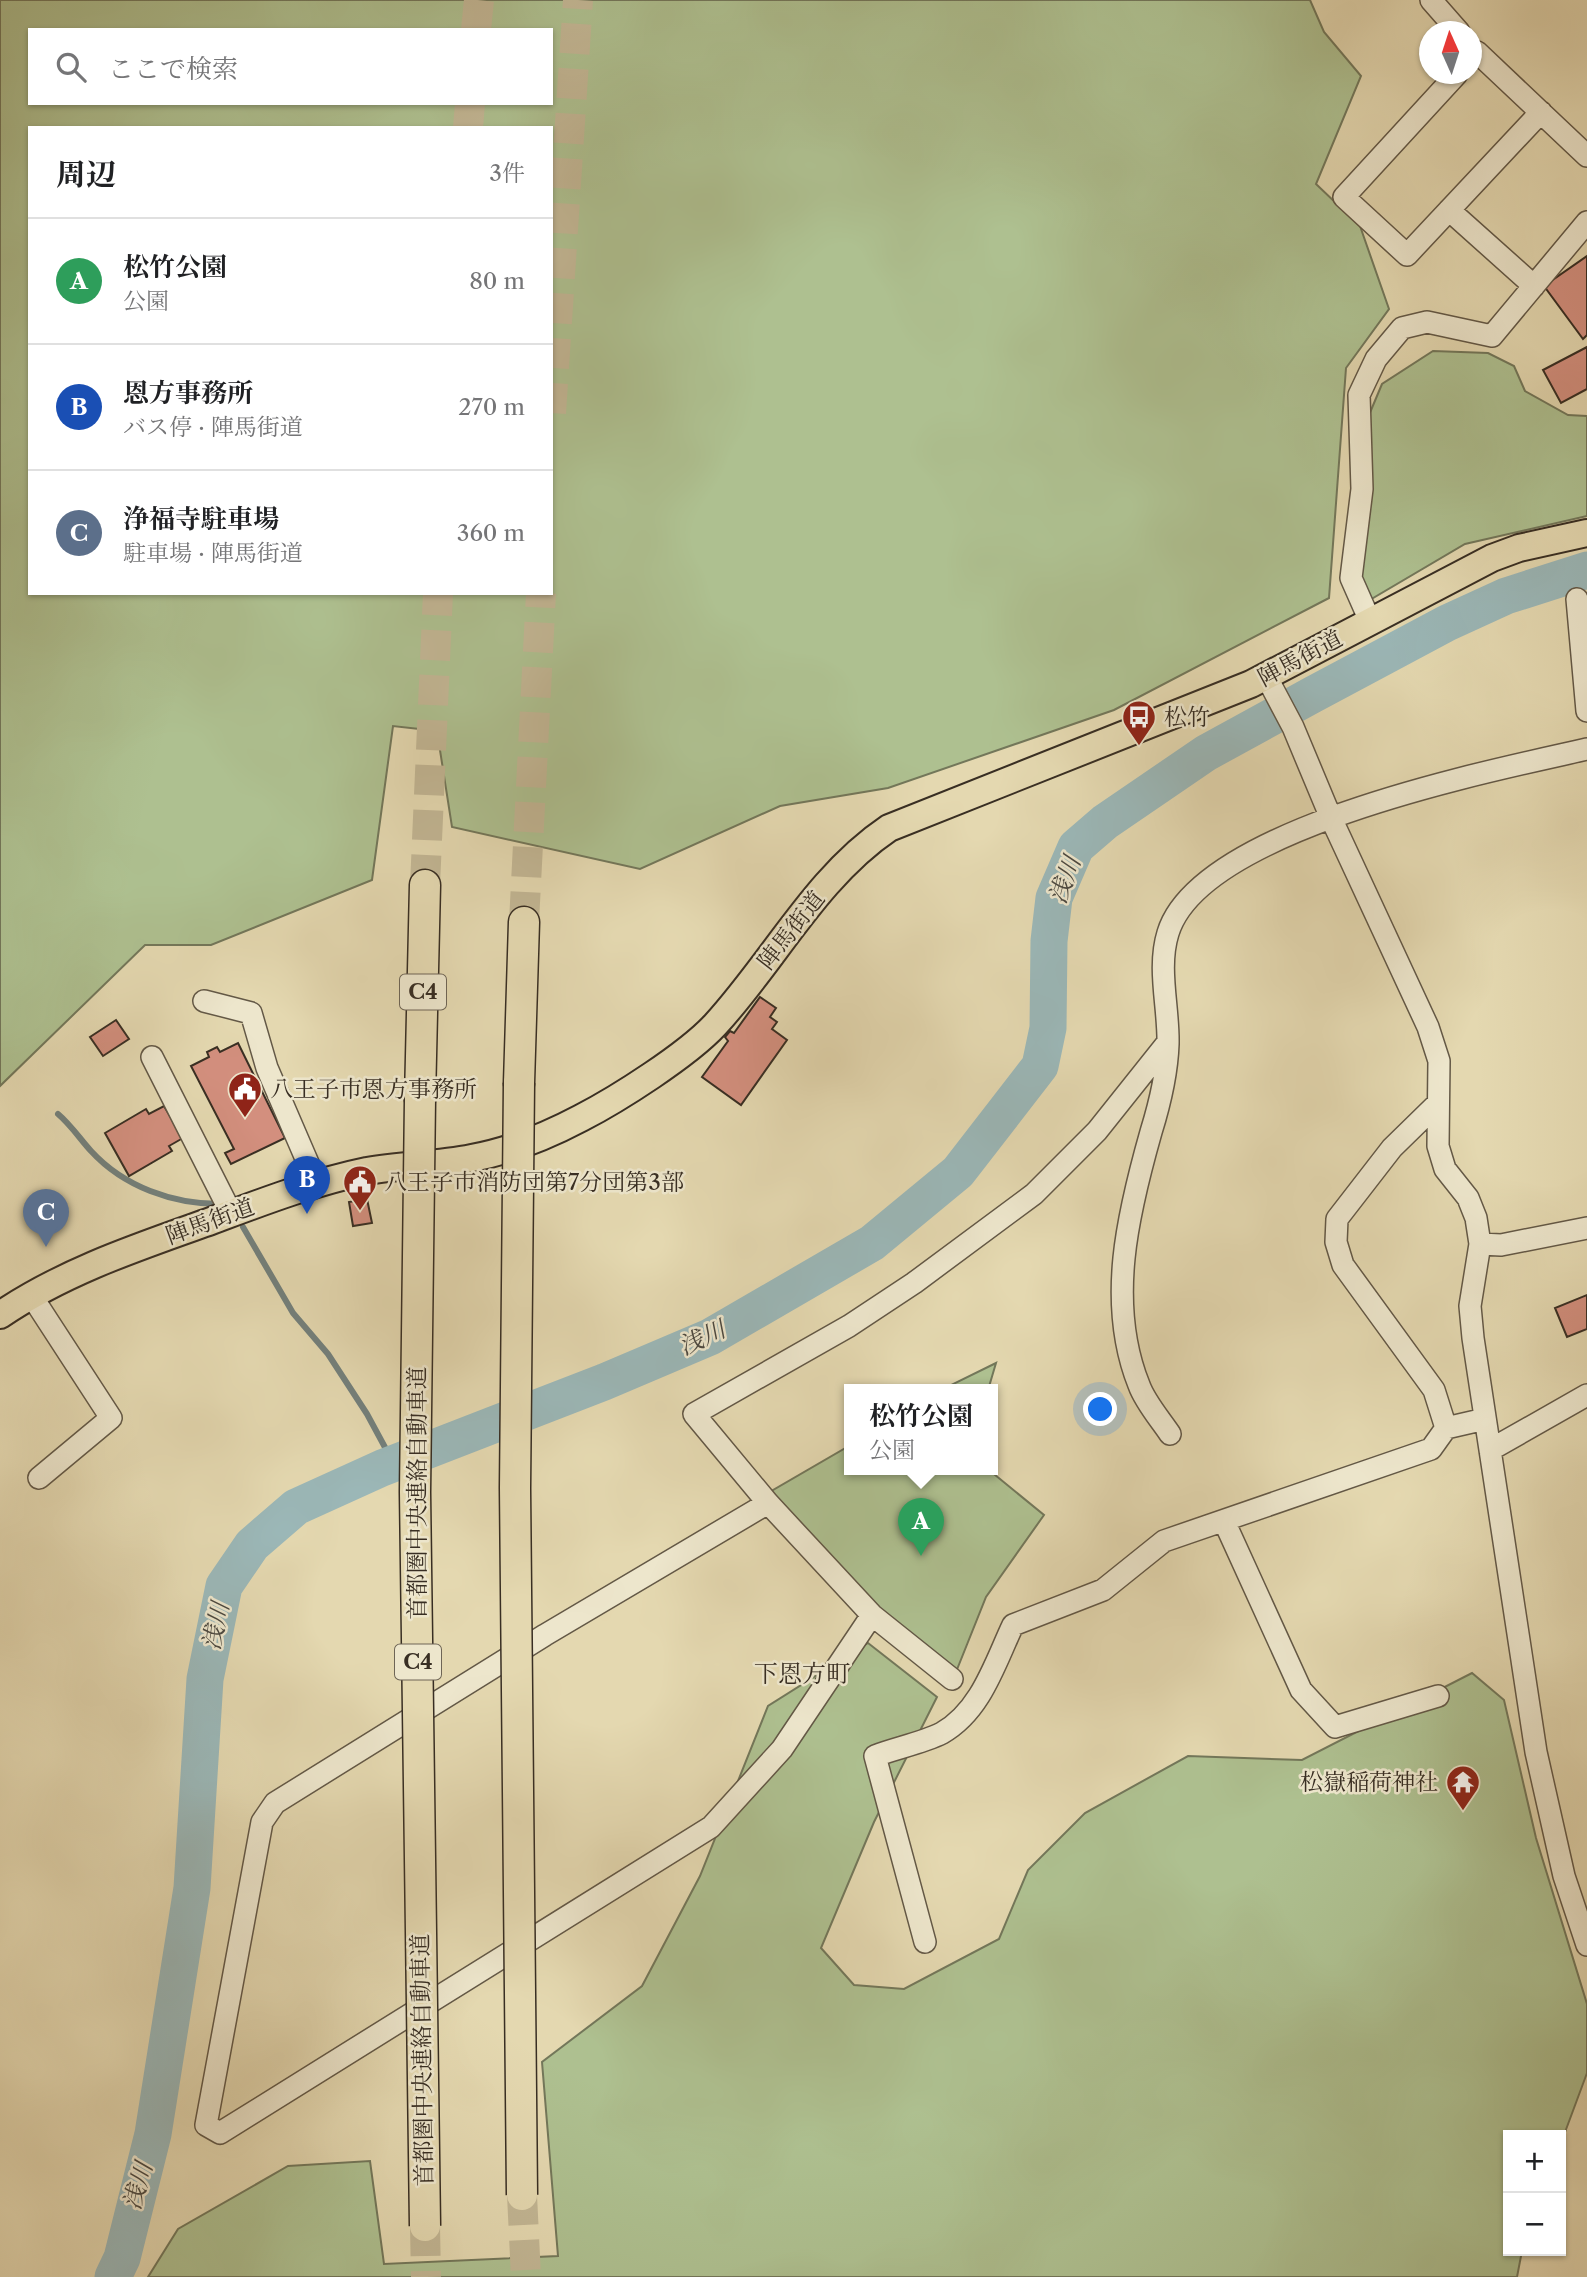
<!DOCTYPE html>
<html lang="ja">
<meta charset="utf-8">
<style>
:root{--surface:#fff;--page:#f2f2f2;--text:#202124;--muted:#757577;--line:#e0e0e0;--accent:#0f766e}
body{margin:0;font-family:"Libre Caslon Text","Noto Serif JP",serif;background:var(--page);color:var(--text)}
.controls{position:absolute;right:21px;bottom:21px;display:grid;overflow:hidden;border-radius:0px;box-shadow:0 2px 5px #0004}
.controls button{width:63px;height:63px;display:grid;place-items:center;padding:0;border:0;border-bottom:2px solid var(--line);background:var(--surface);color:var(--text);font:35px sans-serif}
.compass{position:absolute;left:1419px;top:21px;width:63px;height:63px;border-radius:50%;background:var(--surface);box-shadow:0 2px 5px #0004;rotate:357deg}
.you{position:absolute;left:1101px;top:1410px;width:24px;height:24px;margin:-18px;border:5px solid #fff;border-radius:50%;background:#1a73e8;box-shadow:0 0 0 10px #1a73e833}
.badge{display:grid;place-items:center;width:46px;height:46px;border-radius:50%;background:var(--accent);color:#fff;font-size:23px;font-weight:700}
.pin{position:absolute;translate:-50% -58px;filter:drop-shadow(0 2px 4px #0008)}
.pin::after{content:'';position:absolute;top:37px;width:24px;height:21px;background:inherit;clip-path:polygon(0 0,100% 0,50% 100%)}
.popup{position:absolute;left:844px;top:1384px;width:154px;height:91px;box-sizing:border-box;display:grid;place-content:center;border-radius:0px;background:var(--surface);filter:drop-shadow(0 2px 5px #0005);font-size:23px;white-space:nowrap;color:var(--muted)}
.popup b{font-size:26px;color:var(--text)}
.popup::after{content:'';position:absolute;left:50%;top:100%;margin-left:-14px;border:14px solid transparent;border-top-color:var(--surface)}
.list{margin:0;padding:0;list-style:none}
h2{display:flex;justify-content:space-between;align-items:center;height:91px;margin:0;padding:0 28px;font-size:30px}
h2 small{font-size:23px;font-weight:400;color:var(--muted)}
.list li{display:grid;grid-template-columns:46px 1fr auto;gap:21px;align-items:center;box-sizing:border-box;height:126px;padding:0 28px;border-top:2px solid var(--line)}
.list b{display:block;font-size:26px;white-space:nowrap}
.list p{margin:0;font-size:23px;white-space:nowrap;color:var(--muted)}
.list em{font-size:23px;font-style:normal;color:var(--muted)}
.icon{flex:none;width:38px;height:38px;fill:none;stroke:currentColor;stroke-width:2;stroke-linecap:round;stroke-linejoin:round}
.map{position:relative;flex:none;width:1587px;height:2277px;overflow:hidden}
.search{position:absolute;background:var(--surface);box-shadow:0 2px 5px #0004;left:28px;top:28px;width:525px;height:77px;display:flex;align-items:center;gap:18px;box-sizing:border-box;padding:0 24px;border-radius:0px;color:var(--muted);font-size:26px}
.panel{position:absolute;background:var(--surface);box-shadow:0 2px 5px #0004;left:28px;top:126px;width:525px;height:469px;border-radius:0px}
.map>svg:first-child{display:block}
.green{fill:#aec090;stroke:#73775a;stroke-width:2;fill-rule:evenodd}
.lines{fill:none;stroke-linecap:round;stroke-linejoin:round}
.stream{stroke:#73807c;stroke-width:6}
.river{stroke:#9bb7b7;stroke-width:37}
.building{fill:#d38f7e;stroke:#382e23;stroke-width:2}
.highway-tunnel{stroke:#c2b694;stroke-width:30;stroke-dasharray:30 15;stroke-linecap:butt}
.minor-casing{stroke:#635846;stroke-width:24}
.major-casing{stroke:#382e23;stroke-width:30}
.highway-casing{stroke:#382e23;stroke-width:33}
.minor{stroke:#ede6cc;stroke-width:21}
.major{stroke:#e4d8b0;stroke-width:26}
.highway{stroke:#e4d8b0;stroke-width:30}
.highway-bridge-casing{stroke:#382e23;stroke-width:33;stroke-linecap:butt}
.highway-bridge{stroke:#e4d8b0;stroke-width:30}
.labels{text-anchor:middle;stroke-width:5;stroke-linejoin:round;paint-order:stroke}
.shield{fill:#ede6cc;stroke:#6e6556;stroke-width:2}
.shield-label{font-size:21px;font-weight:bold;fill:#382e23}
.street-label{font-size:23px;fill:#382e23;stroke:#ede6cc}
.poi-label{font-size:23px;fill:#382e23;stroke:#ede6cc;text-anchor:start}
.water-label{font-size:24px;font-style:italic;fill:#4c4941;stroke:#ede6cc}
.neighbourhood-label{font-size:24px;fill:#382e23;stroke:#ede6cc}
</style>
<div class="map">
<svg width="1587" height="2277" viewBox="0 0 1587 2277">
<rect width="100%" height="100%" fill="#e4d8b0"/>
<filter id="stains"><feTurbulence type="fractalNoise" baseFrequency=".00286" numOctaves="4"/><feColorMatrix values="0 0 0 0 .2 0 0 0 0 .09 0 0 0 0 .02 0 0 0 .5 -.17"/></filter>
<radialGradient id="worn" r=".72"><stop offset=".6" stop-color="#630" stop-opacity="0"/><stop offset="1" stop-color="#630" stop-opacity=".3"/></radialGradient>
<!-- green -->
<path class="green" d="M0,0H1310L1324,32L1361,76L1316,184L1360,226L1389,309L1346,368L1329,598L1114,710L888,788L780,806L640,869L452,827L437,731L393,726L372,880L211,945H145L0,1086ZM30,30H551V103H30ZM30,128H551V593H30Z
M1433,351L1488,353L1514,366L1525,391L1568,415L1587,416V516L1465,544L1368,601L1359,570L1372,470L1369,415L1382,384Z
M996,1363L988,1390H944L951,1385Z
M849,1446V1470H989L1044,1515L986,1597L956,1672L877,1611L768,1493Z
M868,1643L937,1697L874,1822L821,1948L854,1985L904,1989L999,1939L1028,1870L1085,1813L1188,1756L1302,1760L1472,1673L1504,1700L1536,1838L1587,2004V2073L1561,2143V2135H1508V2251H1522L1517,2277H148L178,2229L288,2166L370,2161L384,2264L558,2256L542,2062L642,1986L700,1876L768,1706Z"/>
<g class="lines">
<!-- stream -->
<path class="stream" d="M58,1114C71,1125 80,1139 91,1151C124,1187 173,1204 220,1204
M243,1227L293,1313L328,1354L367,1414L394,1464"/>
<!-- river -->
<path class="river" d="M113,2277L122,2258L153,2134L192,1888L205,1679L224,1586L252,1545L296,1507L382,1468L604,1382L710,1337L872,1243L958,1172L1040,1066L1048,1028L1049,941L1054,898L1076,847L1105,822L1206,753L1312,695L1447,623L1506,596L1587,570"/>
</g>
<!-- building -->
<path class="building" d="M1587,256V335L1583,339L1544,286Z
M1587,347V389L1561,403L1543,370Z
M760,997L776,1008L770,1017L777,1022L772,1029L787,1040L741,1105L702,1077L728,1041L725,1037L730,1031L734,1033Z
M116,1020L129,1039L103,1056L90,1037Z
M238,1043L285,1138L231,1164L225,1153L234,1149L191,1066L209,1057L207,1052L217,1047L220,1052Z
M164,1106L183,1138L169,1146L172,1151L129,1176L105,1133L146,1109L149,1114Z
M367,1199L372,1223L353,1226L349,1202Z
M1587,1295V1329L1567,1337L1555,1308Z"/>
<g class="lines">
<!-- highway-tunnel -->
<path class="highway-tunnel" d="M476,30L479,0
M468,128L470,103
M551,413L578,0
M425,885L438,593
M524,922L541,593
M522,2195L526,2277
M425,2226L426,2277"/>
<!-- minor casing -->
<g class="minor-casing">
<path id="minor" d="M1431,0L1459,32
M1472,58L1477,52L1587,156
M1457,74L1344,197L1407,255L1541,112
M1449,210L1534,286
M1577,599L1587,711
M1370,621L1351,578L1362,489L1359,395L1376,359L1402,328L1427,322L1492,336L1587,222
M1266,676L1293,727L1331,818L1428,1027L1439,1061L1438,1146L1445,1169L1468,1198L1476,1218L1480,1244L1470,1306L1473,1338L1536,1752L1564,1876L1587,1945
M204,1001L251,1013L267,1068L317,1184
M152,1057L231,1213
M1480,1244L1501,1245L1587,1228
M31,1295L111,1418L39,1478
M1446,1428L1485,1419
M1170,1434C1160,1419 1145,1402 1139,1385C1106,1303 1128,1213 1151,1132C1160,1103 1167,1074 1168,1044C1169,1008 1157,968 1168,933C1200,828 1491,771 1587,749
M1490,1450L1587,1395
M768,1503L545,1635L275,1803L262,1822L206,2125L220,2133L711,1827L782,1749L872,1615
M1224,1521L1301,1690L1335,1727L1438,1696
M952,1679L872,1615L768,1503L694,1414L849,1326L914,1283L1034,1194L1097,1131L1168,1042
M925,1942L875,1756C896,1748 922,1743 942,1733C981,1711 995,1663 1013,1625L1103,1590L1164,1541L1431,1449L1446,1428L1434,1390L1343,1265L1336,1242L1337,1219L1392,1148L1436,1105"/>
</g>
<!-- major casing -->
<g class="major-casing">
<path id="major" d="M0,1315C65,1271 138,1247 211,1221C262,1202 314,1182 367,1171C402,1165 438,1165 472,1158C510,1151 547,1136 581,1118C618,1099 687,1055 715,1025C774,961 816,877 889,828L1251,684L1492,558L1519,548L1587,533"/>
</g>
<!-- highway casing -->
<g class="highway-casing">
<path id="highway" d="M519,1083L524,922
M420,1099L425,885"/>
</g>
<!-- minor -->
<use href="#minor" class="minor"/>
<!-- major -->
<use href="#major" class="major"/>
<!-- highway -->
<use href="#highway" class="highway"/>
<!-- highway-bridge casing -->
<g class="highway-bridge-casing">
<path id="highway-bridge" d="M519,1083L515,1488L522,2195
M420,1099L415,1492L425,2226"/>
</g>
<!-- highway-bridge -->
<use href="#highway-bridge" class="highway-bridge"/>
</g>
<!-- icons -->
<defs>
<g id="bus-pin" transform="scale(1.75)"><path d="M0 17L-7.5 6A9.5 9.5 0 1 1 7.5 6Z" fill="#8f2418" stroke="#ede6cc"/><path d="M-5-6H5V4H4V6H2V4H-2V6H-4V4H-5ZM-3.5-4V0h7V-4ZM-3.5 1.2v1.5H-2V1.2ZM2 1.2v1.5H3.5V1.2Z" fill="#fff"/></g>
<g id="civic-pin" transform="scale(1.75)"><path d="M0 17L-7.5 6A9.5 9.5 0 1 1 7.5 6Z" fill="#8f2418" stroke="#ede6cc"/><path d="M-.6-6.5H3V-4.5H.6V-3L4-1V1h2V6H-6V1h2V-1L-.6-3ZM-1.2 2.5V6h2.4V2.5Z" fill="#fff"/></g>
<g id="temple-pin" transform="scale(1.75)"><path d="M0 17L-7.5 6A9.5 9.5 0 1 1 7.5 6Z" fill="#8f2418" stroke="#ede6cc"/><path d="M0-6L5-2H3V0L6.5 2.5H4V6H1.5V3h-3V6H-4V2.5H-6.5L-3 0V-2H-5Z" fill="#fff"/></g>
</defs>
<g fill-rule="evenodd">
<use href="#bus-pin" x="1139" y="717"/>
<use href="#civic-pin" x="245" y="1089"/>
<use href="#civic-pin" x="360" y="1182"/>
<use href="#temple-pin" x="1463" y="1782"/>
</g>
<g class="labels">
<!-- shield labels -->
<g class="shield">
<rect x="400" y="974.5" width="46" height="35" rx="5"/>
<rect x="395" y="1644.5" width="46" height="35" rx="5"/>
</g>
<g class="shield-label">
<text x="423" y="999">C4</text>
<text x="418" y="1669">C4</text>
</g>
<!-- street labels -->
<g class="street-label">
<text transform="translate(1300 658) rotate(-28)" y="8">陣馬街道</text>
<text transform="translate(791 930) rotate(-52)" y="8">陣馬街道</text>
<text transform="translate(210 1221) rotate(-20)" y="8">陣馬街道</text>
<text transform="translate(417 1493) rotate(-90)" y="8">首都圏中央連絡自動車道</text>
<text transform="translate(422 2060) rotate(-91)" y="8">首都圏中央連絡自動車道</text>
</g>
<!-- poi labels -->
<g class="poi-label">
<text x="1164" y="725">松竹</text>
<text x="270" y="1097">八王子市恩方事務所</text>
<text x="384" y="1190">八王子市消防団第7分団第3部</text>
<text x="1438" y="1790" text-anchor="end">松嶽稲荷神社</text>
</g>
<!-- water labels -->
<g class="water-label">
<text transform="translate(1065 880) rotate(-70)" y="8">浅川</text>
<text transform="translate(702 1338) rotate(-25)" y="8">浅川</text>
<text transform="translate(216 1626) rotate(-78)" y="8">浅川</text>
<text transform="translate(138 2186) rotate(-74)" y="8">浅川</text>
</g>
<!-- neighbourhood labels -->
<g class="neighbourhood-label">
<text x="802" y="1682">下恩方町</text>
</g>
</g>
<rect width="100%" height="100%" filter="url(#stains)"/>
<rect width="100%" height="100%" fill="url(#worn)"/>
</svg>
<div class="controls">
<button>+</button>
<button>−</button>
</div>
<svg class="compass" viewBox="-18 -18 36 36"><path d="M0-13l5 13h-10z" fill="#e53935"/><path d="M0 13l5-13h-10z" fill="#757577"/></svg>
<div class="you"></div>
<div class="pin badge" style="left:921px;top:1556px;background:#2e9e5b">A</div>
<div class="popup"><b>松竹公園</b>公園</div>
<div class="pin badge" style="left:307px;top:1214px;background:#1a4fb4">B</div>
<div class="pin badge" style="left:46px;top:1247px;background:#5c6f8a">C</div>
<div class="search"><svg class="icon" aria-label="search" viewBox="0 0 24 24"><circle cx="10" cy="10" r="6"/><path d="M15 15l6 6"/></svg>ここで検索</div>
<section class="panel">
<h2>周辺<small>3件</small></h2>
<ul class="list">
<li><span class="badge" style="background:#2e9e5b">A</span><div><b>松竹公園</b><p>公園</p></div><em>80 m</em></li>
<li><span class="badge" style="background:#1a4fb4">B</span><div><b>恩方事務所</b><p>バス停 · 陣馬街道</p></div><em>270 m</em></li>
<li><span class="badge" style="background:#5c6f8a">C</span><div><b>浄福寺駐車場</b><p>駐車場 · 陣馬街道</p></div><em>360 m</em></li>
</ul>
</section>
</div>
